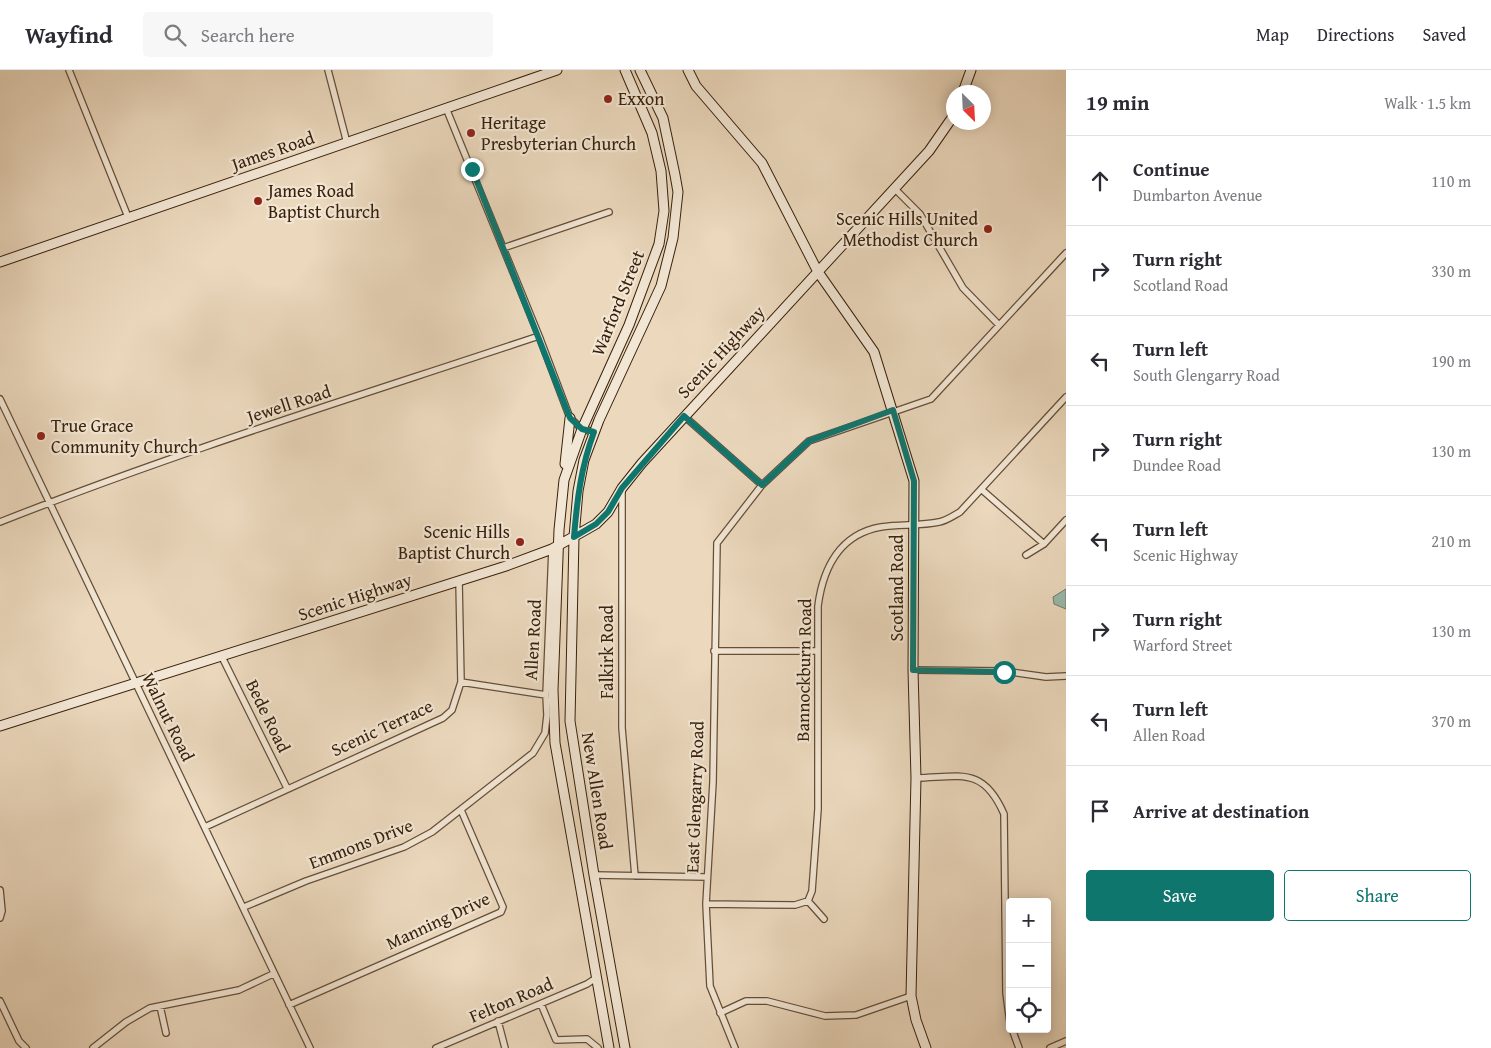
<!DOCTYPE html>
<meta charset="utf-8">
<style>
:root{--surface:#fff;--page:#f7f7f7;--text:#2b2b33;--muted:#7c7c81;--line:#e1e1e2;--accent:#0f766e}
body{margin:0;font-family:"Gentium Book Plus",serif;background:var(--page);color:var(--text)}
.controls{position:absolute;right:15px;bottom:15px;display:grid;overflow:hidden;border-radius:5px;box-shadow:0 2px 12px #0003}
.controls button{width:45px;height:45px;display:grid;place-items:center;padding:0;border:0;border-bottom:1px solid var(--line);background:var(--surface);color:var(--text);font:25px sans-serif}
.compass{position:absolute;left:946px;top:15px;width:45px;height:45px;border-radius:50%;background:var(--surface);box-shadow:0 2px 12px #0003;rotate:156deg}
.stop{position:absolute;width:15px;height:15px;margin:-11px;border:4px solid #0f766e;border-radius:50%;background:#fff}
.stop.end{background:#0f766e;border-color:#fff;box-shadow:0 1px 5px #0008}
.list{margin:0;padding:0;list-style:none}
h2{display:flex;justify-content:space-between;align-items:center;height:65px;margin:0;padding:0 20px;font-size:21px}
h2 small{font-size:16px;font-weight:400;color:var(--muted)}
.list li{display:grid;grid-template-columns:32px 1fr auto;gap:15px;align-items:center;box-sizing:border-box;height:90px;padding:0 20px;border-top:1px solid var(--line)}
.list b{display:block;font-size:19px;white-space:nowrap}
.list p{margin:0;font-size:16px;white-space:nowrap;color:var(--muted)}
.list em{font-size:16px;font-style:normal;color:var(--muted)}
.actions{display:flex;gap:10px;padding:15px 20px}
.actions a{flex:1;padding:11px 0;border:1px solid var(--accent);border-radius:5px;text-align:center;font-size:18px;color:var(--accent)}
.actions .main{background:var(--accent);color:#fff}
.icon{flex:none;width:28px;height:28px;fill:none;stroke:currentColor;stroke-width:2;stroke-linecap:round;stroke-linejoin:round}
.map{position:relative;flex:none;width:1066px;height:978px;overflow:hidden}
header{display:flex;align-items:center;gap:30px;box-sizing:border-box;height:70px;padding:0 25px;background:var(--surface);border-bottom:1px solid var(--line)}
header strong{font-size:24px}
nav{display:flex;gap:28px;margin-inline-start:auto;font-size:18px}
.search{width:350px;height:45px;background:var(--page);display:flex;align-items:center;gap:12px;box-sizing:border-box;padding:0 18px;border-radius:5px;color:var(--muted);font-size:19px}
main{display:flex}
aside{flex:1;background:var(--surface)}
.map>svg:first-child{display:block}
.water{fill:#99baad;stroke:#727c6c}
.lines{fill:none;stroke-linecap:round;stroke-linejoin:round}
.street-casing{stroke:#654e38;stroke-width:8}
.secondary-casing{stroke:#38200b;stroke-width:11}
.street{stroke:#f2e6d4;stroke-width:5.5}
.secondary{stroke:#f2e6d4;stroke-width:9}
.route{stroke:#0f766e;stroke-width:6}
.poi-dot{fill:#8f2418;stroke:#f2e6d4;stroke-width:2}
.labels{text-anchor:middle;stroke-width:4.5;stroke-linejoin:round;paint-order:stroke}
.poi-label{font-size:18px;fill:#38200b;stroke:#f2e6d4;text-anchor:start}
.street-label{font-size:18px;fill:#38200b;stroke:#f2e6d4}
</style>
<header>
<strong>Wayfind</strong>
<div class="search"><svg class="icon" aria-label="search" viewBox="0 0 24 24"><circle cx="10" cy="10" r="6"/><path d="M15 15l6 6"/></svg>Search here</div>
<nav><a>Map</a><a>Directions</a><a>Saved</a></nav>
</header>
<main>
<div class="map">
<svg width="1066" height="978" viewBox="0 0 1066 978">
<rect width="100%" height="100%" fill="#ebd8bd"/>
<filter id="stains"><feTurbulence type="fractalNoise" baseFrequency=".004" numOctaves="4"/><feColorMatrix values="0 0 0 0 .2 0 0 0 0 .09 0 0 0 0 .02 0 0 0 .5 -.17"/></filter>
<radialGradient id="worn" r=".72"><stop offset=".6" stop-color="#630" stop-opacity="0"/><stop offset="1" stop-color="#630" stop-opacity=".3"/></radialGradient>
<!-- water -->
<path class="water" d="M1066,519V539L1054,534L1053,527Z"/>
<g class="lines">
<!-- street casing -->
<g class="street-casing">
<path id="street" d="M69,0L128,147
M328,0L347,73
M446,38L539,266L570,348L582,359L594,362
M894,118L920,144L963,218L999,255
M503,178L609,142
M0,329L310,978
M684,346L762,415
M981,419L1044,474
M622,420V658L635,806
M0,452C177,382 359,326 539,266
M1026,485L1044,474L1066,450
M714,581H817
M222,587L287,718
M913,600L1004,601L1046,607L1066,606
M461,612L546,625
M916,708C961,707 983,696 1004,744L1006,923L1010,953
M205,757L443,648L452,640L461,612L459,511
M594,805L706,807
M0,820L2,841L0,848
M808,831L812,821L818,739V536C823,498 840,464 881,457C900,454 920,456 939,452C946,451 953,446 960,442L1066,327
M706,834L795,835L808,831L824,849
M244,837L306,811L404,777L432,762L533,683L545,663L547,645L546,625L552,479
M0,931L19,971L26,978
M541,934L556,970L587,969L598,978
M289,935L501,842L503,837L461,740
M160,936L166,963
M720,943L746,931H767L825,946L856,945L911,926
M498,951L505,978
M1012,959L1019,978
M93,978L126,952L150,938L239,920L273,904
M436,978L587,914L596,908
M735,978L710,916L706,834L713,712L717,473L762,415L809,371L931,329L1066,183
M1050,978L1066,971"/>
</g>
<!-- secondary casing -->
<g class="secondary-casing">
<path id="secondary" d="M688,0L696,16L762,93L818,202L874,282L914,411L913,600L916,708L911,926L916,950L926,978
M963,22L971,0
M0,192L557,0
M565,394L570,348
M0,656L506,496L552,479L596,454L608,442L622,418L642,393L929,81L954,45
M609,978L555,673L553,620L559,460L564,410L582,359L629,255L659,174L664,141L661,101L652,63L625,0
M625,978L594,805L570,651L574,467L578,421L584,390L599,350L661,216L673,168L678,122L675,105L663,48L640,0"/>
</g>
<!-- street -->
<use href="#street" class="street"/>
<!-- secondary -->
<use href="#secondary" class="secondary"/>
</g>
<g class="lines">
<!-- route -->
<path class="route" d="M472,99L570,348L582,359L594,362C581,397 577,430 574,467L596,454L608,442L622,418L684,346L762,415L809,371L893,340L914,411L913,600L1004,602"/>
</g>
<!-- markers -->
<g class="poi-dot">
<circle cx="608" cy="29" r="5"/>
<circle cx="471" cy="63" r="5"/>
<circle cx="258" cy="131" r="5"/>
<circle cx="988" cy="159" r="5"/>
<circle cx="41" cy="366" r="5"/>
<circle cx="520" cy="472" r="5"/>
</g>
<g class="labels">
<!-- poi labels -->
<g class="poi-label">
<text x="618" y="35">Exxon</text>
<text x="481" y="59">Heritage<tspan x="481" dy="21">Presbyterian Church</tspan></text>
<text x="268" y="127">James Road<tspan x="268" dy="21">Baptist Church</tspan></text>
<text x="978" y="155" text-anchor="end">Scenic Hills United<tspan x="978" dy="21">Methodist Church</tspan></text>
<text x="51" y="362">True Grace<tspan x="51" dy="21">Community Church</tspan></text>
<text x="510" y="468" text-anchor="end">Scenic Hills<tspan x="510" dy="21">Baptist Church</tspan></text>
</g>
<!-- street labels -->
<g class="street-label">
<text transform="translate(273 81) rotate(-19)" y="6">James Road</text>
<text transform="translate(618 233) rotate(-68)" y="6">Warford Street</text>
<text transform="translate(721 282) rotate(-47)" y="6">Scenic Highway</text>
<text transform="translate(289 334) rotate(-18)" y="6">Jewell Road</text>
<text transform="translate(897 518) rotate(-90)" y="6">Scotland Road</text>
<text transform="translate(355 527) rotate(-18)" y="6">Scenic Highway</text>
<text transform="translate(533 570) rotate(-87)" y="6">Allen Road</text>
<text transform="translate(607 582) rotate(-90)" y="6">Falkirk Road</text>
<text transform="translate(804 600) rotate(-89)" y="6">Bannockburn Road</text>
<text transform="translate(268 646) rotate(64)" y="6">Bede Road</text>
<text transform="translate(168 647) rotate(64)" y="6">Walnut Road</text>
<text transform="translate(382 658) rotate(-25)" y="6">Scenic Terrace</text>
<text transform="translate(597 721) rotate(81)" y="6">New Allen Road</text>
<text transform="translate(695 727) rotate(-88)" y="6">East Glengarry Road</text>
<text transform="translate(361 774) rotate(-21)" y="6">Emmons Drive</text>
<text transform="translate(438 851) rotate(-25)" y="6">Manning Drive</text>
<text transform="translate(511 930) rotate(-23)" y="6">Felton Road</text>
</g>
</g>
<rect width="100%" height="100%" filter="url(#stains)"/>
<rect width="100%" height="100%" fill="url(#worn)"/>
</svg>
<div class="controls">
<button>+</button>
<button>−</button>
<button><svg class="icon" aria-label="locate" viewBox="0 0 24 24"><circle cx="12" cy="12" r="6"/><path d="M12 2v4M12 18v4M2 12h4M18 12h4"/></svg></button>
</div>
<svg class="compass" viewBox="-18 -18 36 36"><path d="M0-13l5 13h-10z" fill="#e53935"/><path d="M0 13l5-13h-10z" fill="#7c7c81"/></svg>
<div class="stop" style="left:1004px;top:602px"></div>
<div class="stop end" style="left:472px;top:99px"></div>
</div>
<aside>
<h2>19 min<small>Walk · 1.5 km</small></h2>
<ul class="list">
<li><svg class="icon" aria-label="ahead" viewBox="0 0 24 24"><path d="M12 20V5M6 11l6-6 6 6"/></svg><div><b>Continue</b><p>Dumbarton Avenue</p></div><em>110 m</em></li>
<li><svg class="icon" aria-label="right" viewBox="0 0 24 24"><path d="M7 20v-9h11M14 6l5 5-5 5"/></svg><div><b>Turn right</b><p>Scotland Road</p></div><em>330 m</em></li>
<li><svg class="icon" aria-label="left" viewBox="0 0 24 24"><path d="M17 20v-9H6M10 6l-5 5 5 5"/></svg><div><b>Turn left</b><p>South Glengarry Road</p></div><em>190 m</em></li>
<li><svg class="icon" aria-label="right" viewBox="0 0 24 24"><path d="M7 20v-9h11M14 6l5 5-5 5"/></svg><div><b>Turn right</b><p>Dundee Road</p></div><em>130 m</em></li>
<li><svg class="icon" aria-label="left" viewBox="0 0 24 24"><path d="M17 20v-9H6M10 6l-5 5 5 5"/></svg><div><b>Turn left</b><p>Scenic Highway</p></div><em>210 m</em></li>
<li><svg class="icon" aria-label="right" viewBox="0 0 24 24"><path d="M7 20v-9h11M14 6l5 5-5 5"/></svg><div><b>Turn right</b><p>Warford Street</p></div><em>130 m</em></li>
<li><svg class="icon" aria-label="left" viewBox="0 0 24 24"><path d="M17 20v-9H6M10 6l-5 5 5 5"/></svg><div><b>Turn left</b><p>Allen Road</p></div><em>370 m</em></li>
<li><svg class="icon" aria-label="arrive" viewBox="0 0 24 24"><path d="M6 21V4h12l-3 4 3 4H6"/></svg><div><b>Arrive at destination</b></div></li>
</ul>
<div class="actions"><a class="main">Save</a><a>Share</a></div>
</aside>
</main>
